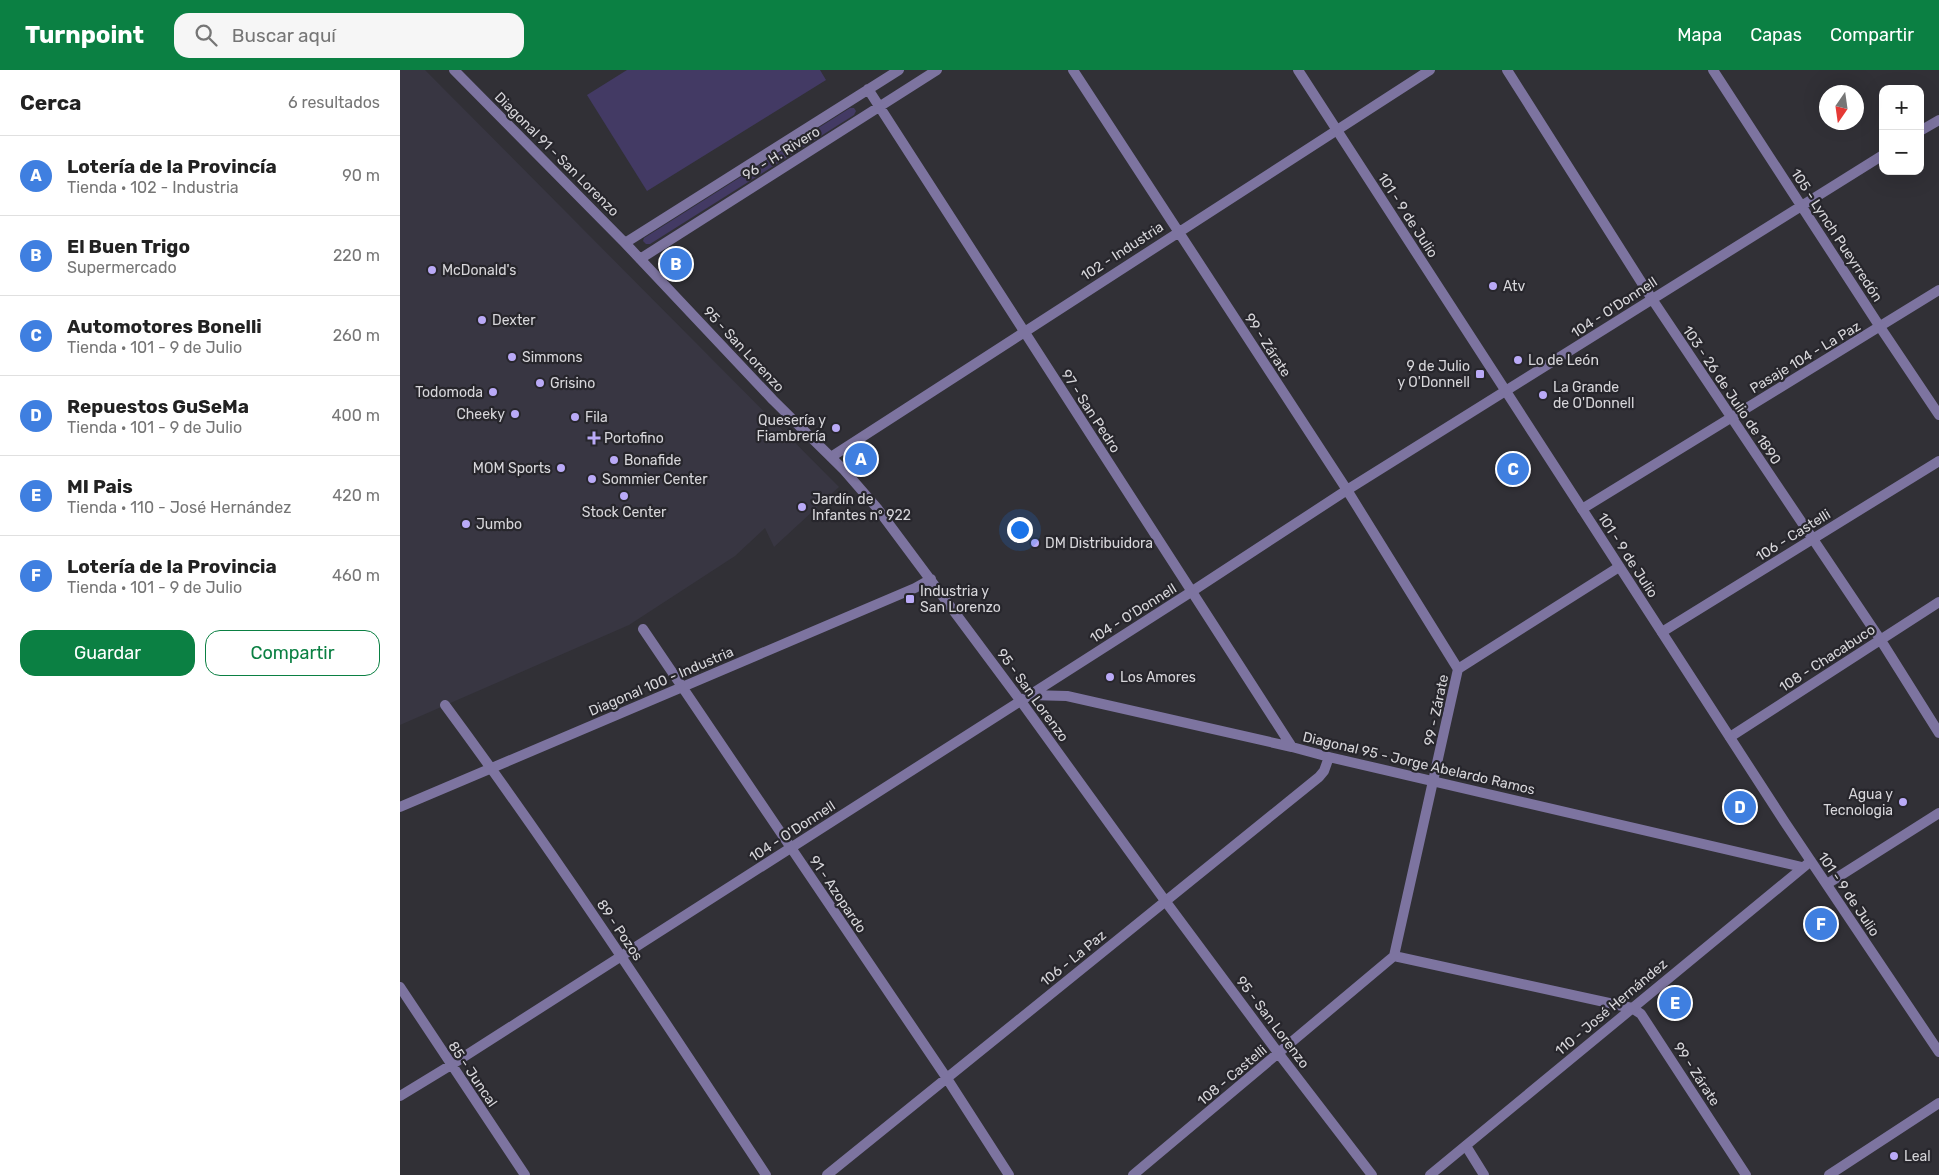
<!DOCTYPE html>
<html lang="es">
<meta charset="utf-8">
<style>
:root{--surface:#fff;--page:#f6f6f6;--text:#222;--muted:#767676;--line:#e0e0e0;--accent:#0b8043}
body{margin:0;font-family:Rubik,sans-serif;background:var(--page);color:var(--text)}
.controls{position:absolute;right:15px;top:15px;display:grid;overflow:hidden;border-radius:10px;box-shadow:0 5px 20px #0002}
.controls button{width:45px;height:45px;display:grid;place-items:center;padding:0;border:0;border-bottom:1px solid var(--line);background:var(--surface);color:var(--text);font:25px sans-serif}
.compass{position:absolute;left:1419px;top:15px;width:45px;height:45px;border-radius:50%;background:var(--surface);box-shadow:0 5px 20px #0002;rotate:193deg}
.you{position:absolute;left:619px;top:459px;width:18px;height:18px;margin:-12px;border:4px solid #fff;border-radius:50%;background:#1a73e8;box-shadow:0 0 0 8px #1a73e833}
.badge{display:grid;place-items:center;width:32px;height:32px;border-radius:50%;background:var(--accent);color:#fff;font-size:16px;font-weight:700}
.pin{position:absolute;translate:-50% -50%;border:2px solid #fff;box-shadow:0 1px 5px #0006}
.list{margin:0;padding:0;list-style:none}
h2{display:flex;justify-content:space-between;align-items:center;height:65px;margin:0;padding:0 20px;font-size:21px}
h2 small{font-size:16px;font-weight:400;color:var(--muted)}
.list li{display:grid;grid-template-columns:32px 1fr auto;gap:15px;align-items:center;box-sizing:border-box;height:80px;padding:0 20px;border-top:1px solid var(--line)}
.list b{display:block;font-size:19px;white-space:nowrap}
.list p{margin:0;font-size:16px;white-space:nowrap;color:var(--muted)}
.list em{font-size:16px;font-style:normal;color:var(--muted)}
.actions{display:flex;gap:10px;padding:15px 20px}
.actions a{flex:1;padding:11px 0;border:1px solid var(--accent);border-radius:15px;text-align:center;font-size:18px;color:var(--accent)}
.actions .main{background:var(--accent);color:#fff}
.icon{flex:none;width:28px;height:28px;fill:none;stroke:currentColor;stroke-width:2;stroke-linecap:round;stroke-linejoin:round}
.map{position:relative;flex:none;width:1539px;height:1105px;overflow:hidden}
header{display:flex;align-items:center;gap:30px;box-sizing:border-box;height:70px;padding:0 25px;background:var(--accent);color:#fff}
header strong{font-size:24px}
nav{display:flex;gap:28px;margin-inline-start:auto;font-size:18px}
.search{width:350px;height:45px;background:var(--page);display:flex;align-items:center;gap:12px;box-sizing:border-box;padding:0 18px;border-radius:15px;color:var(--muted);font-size:19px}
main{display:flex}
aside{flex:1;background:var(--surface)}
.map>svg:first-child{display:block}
.built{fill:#383642}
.green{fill:#433a64}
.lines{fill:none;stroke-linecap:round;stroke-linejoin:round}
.minor{stroke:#7d74a0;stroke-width:10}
.tertiary{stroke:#7d74a0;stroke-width:10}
.poi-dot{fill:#baaaf7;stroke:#27262c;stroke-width:2}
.labels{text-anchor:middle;stroke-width:4.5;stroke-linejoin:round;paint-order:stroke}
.street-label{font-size:14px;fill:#d7d6da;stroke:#27262c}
.poi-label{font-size:14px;fill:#d7d6da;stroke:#27262c;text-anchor:start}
</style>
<header>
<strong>Turnpoint</strong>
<div class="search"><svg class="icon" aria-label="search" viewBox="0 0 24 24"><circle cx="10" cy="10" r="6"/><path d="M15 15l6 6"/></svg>Buscar aquí</div>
<nav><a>Mapa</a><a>Capas</a><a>Compartir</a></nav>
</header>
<main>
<aside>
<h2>Cerca<small>6 resultados</small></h2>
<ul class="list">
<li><span class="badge" style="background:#3f7fe0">A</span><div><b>Lotería de la Provincía</b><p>Tienda · 102 - Industria</p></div><em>90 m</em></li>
<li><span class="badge" style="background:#3f7fe0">B</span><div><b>El Buen Trigo</b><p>Supermercado</p></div><em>220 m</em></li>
<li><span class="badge" style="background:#3f7fe0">C</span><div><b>Automotores Bonelli</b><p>Tienda · 101 - 9 de Julio</p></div><em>260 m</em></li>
<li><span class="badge" style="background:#3f7fe0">D</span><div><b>Repuestos GuSeMa</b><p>Tienda · 101 - 9 de Julio</p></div><em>400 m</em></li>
<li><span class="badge" style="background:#3f7fe0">E</span><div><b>MI Pais</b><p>Tienda · 110 - José Hernández</p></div><em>420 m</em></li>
<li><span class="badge" style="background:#3f7fe0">F</span><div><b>Lotería de la Provincia</b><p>Tienda · 101 - 9 de Julio</p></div><em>460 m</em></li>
</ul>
<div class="actions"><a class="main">Guardar</a><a>Compartir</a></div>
</aside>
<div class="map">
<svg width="1539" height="1105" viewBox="0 0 1539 1105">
<rect width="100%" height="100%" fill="#313036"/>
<!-- built -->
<path class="built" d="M0,0H25L439,417L374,477L365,458L335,486L229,555L0,655Z"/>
<!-- green -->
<path class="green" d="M227,0H420L426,10L247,121L187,25Z
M450,38H454L456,41L454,45L250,174H246L243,171L244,168Z"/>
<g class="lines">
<!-- minor -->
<path class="minor" d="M54,0L225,173L373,330L444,400L477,438L620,630L766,832L879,984L972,1105
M673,0L947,420L1058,599L994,886
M1107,0L1252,229L1480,569L1539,663
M1313,0L1480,257L1539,345
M468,19L892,677
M1520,61L1539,50
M225,173L499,0
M240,189L537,0
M431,387L1030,0
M1182,439L1539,220
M243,559L546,1007L609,1105
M1262,562L1539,391
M1058,599L1219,497
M629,625L667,626L892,677L929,687L1402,797
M45,635C158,788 262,947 366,1105
M1330,667L1539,532
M0,737L515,518L531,509
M1427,814L1539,743
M994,886L1232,938L1241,944L1346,1105
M0,917L125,1105
M0,1026L51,995L791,522L947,420L1483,85
M1066,1076L1084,1105
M427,1105L919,707L924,701L929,687
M733,1105L994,886
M1429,1105L1539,1033"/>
<!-- tertiary -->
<path class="tertiary" d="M898,0L1384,751L1539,982
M1030,1105L1411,791"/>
</g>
<!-- markers -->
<g class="poi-dot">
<circle cx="32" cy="200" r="5"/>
<circle cx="1093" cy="216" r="5"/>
<circle cx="82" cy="250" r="5"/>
<circle cx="112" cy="287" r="5"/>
<circle cx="1118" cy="290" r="5"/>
<rect x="1075" y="299" width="10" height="10" rx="2.5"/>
<circle cx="140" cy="313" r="5"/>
<circle cx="93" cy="322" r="5"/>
<circle cx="1143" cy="325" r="5"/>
<circle cx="115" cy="344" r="5"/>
<circle cx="175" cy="347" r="5"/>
<circle cx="436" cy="358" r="5"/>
<path d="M191.5 360.5h5v5h5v5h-5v5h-5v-5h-5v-5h5z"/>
<circle cx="214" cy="390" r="5"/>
<circle cx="161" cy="398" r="5"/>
<circle cx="192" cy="409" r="5"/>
<circle cx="224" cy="426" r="5"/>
<circle cx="402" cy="437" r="5"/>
<circle cx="66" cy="454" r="5"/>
<circle cx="635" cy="473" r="5"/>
<rect x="505" y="524" width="10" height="10" rx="2.5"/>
<circle cx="710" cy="607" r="5"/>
<circle cx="1503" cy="732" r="5"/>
<circle cx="1494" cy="1086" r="5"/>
</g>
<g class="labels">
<!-- street labels -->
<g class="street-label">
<text transform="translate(381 83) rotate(-32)" y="5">96 - H. Rivero</text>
<text transform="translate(157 84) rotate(45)" y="5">Diagonal 91 - San Lorenzo</text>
<text transform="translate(1008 145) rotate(57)" y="5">101 - 9 de Julio</text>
<text transform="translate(1437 165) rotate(57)" y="5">105 - Lynch Pueyrredón</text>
<text transform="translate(722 181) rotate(-33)" y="5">102 - Industria</text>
<text transform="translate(1214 237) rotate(-33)" y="5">104 - O'Donnell</text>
<text transform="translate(868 275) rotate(57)" y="5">99 - Zárate</text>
<text transform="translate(344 279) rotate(47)" y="5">95 - San Lorenzo</text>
<text transform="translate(1405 287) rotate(-31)" y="5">Pasaje 104 - La Paz</text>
<text transform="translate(1332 325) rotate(56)" y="5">103 - 26 de Julio de 1890</text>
<text transform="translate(691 341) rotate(57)" y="5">97 - San Pedro</text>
<text transform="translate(1393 465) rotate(-32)" y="5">106 - Castelli</text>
<text transform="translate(1228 485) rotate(57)" y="5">101 - 9 de Julio</text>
<text transform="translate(733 543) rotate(-32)" y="5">104 - O'Donnell</text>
<text transform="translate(1427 588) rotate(-33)" y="5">108 - Chacabuco</text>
<text transform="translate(261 611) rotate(-23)" y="5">Diagonal 100 - Industria</text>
<text transform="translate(633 625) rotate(54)" y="5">95 - San Lorenzo</text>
<text transform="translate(1036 640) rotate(-78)" y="5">99 - Zárate</text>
<text transform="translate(1019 693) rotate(13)" y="5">Diagonal 95 - Jorge Abelardo Ramos</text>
<text transform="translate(392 761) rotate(-33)" y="5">104 - O'Donnell</text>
<text transform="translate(438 824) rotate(56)" y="5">91 - Azopardo</text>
<text transform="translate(1449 824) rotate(56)" y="5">101 - 9 de Julio</text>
<text transform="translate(220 860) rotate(56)" y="5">89 - Pozos</text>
<text transform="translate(673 888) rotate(-39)" y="5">106 - La Paz</text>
<text transform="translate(1211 937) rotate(-40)" y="5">110 - José Hernández</text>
<text transform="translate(873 952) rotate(53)" y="5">95 - San Lorenzo</text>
<text transform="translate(73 1004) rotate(56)" y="5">85 - Juncal</text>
<text transform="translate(1297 1004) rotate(57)" y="5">99 - Zárate</text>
<text transform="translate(832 1005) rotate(-40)" y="5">108 - Castelli</text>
</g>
<!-- poi labels -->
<g class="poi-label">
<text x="42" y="205">McDonald's</text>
<text x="1103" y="221">Atv</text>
<text x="92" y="255">Dexter</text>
<text x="122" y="292">Simmons</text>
<text x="1128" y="295">Lo de León</text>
<text x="1070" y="301" text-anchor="end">9 de Julio<tspan x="1070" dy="16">y O'Donnell</tspan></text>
<text x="150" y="318">Grisino</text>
<text x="1153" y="322">La Grande<tspan x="1153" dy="16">de O'Donnell</tspan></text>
<text x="83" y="327" text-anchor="end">Todomoda</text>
<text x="105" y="349" text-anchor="end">Cheeky</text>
<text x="185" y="352">Fila</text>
<text x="426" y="355" text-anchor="end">Quesería y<tspan x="426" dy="16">Fiambrería</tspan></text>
<text x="204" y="373">Portofino</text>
<text x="224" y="395">Bonafide</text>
<text x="151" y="403" text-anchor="end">MOM Sports</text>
<text x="202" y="414">Sommier Center</text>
<text x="412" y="434">Jardín de<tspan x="412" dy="16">Infantes nº 922</tspan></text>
<text x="224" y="447" text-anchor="middle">Stock Center</text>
<text x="76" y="459">Jumbo</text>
<text x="645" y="478">DM Distribuidora</text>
<text x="520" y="526">Industria y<tspan x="520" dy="16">San Lorenzo</tspan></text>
<text x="720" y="612">Los Amores</text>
<text x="1493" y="729" text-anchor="end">Agua y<tspan x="1493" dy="16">Tecnologia</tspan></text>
<text x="1504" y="1091">Leal</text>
</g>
</g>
</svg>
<div class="controls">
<button>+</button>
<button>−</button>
</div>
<svg class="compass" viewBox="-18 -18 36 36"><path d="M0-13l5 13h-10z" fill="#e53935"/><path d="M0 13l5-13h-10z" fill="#767676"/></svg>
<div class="you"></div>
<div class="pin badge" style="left:461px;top:389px;background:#3f7fe0">A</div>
<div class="pin badge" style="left:276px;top:194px;background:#3f7fe0">B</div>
<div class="pin badge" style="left:1113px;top:399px;background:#3f7fe0">C</div>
<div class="pin badge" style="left:1340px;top:737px;background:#3f7fe0">D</div>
<div class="pin badge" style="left:1275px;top:933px;background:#3f7fe0">E</div>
<div class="pin badge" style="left:1421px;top:854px;background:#3f7fe0">F</div>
</div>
</main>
